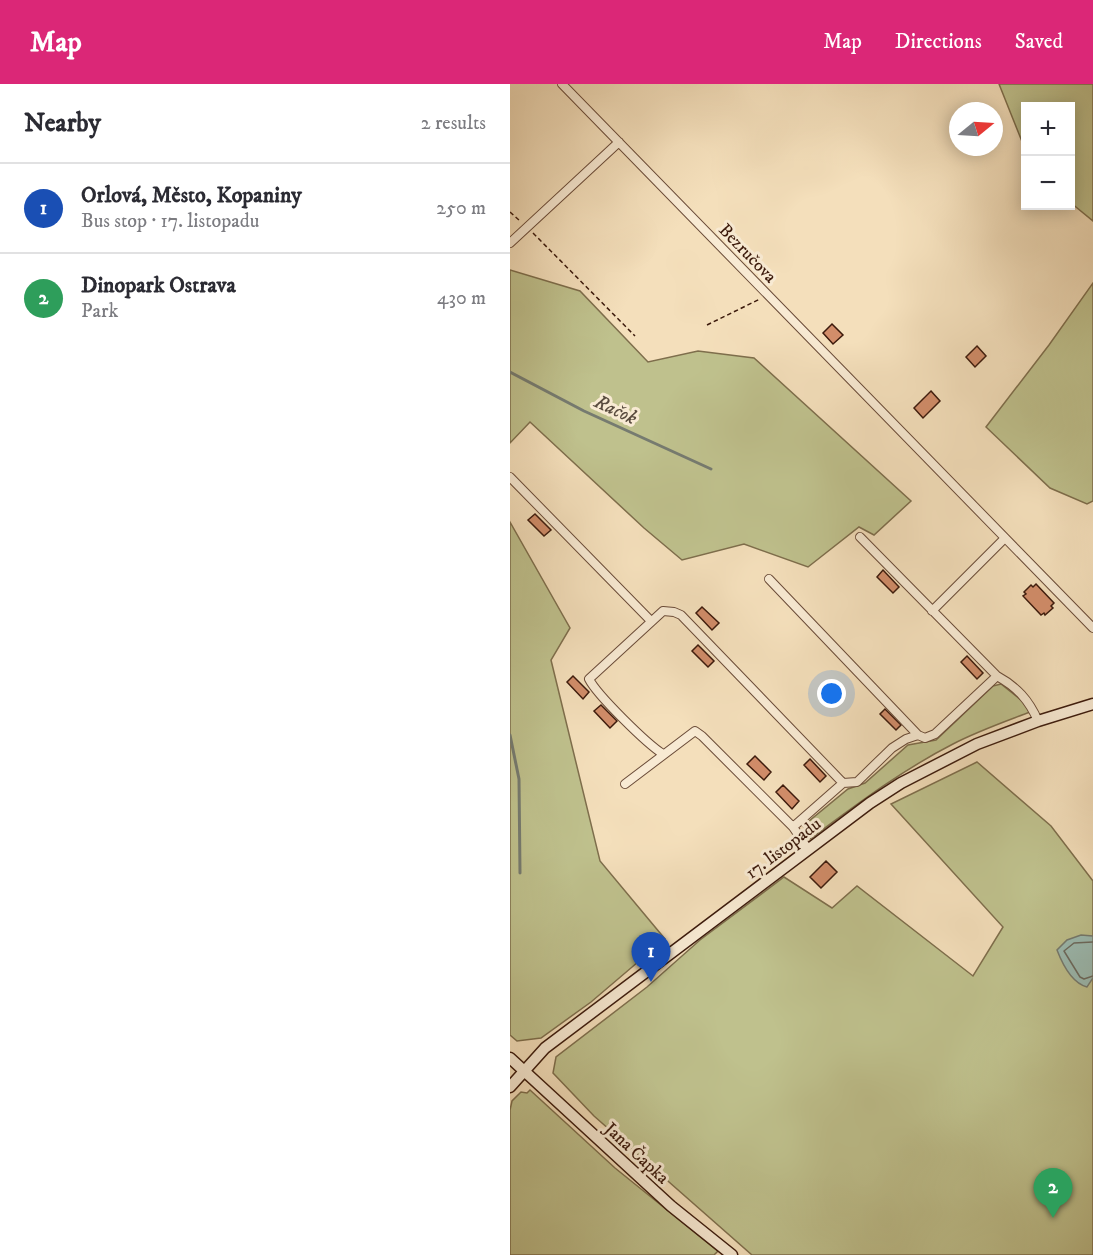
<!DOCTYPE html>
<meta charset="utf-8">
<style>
:root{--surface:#fff;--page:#f7f7f7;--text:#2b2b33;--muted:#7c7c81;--line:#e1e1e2;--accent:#db2777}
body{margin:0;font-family:"IM FELL DW Pica",serif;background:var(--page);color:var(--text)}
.controls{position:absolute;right:18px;top:18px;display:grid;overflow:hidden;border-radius:0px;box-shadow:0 3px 15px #0003}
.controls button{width:54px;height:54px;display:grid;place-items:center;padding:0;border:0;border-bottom:2px solid var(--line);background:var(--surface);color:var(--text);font:30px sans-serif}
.compass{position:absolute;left:439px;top:18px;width:54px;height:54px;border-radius:50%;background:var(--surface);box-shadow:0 3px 15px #0003;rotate:72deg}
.you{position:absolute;left:322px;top:610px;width:21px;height:21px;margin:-15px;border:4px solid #fff;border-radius:50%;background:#1a73e8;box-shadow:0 0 0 9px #1a73e833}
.badge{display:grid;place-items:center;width:39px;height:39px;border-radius:50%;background:var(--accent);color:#fff;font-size:20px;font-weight:700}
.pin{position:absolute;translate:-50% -50px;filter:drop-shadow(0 2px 3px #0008)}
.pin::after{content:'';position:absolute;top:32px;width:21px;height:18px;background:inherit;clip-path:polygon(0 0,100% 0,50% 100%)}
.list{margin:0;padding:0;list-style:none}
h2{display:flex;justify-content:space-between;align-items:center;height:78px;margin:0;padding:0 24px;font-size:26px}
h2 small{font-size:20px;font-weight:400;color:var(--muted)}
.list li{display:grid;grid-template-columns:39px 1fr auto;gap:18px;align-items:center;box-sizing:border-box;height:90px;padding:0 24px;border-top:2px solid var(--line)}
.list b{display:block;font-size:22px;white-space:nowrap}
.list p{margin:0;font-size:20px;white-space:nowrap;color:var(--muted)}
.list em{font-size:20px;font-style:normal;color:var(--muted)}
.map{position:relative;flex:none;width:583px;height:1171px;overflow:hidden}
header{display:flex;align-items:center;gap:36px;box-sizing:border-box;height:84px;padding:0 30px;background:var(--accent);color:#fff}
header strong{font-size:28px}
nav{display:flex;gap:33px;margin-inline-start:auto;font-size:21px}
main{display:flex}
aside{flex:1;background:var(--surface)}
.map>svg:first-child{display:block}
.green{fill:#bfc18d;stroke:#7e6e4c;stroke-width:1.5}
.water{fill:#9cbcb3;stroke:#767b70;stroke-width:1.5}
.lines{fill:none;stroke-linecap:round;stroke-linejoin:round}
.shore{stroke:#6c6b60;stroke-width:1.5}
.stream{stroke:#767b70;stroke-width:3}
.building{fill:#d28d6a;stroke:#3c1a0c;stroke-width:1.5}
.street-casing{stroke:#6a4b38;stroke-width:10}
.secondary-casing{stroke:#3c1a0c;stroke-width:13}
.path{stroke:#3c1a0c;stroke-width:1.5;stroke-dasharray:4.5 3;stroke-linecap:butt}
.street{stroke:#f8ead3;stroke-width:8}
.secondary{stroke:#f8ead3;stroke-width:10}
.labels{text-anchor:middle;stroke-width:6;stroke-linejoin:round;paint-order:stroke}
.street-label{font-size:18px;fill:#3c1a0c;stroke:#f8ead3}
.water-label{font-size:20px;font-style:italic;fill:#594b3e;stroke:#f8ead3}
</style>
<header>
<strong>Map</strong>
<nav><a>Map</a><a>Directions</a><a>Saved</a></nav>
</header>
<main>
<aside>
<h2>Nearby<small>2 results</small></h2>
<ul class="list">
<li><span class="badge" style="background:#1a4fb4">1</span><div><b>Orlová, Město, Kopaniny</b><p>Bus stop · 17. listopadu</p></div><em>250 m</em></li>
<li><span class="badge" style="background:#2e9e5b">2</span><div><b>Dinopark Ostrava</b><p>Park</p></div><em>430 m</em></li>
</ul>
</aside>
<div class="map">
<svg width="583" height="1171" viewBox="0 0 583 1171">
<rect width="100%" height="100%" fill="#f4dfbb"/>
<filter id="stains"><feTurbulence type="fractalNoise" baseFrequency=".00333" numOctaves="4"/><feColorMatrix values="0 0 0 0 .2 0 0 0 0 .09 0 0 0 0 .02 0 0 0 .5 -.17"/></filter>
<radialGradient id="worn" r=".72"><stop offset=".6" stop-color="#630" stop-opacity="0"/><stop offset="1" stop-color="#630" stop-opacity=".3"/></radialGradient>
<!-- green -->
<path class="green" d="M489,0H583V137L561,119L560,22H516L515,65Z
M0,186L70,207L138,278L188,267L244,274L401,417L364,451L349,443L298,483L234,460L172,476L134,444L20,338L0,359Z
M583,199V417L577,420L540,404L476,343L539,261Z
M0,438L60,544L41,576L90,777L155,855L81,918L31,954L7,957L0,951Z
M491,600L516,620L520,628C494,638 468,647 443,660C392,686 346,721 300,755L293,742L338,705L355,699L398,661L426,656L483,602Z
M467,678L541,742L583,797V1171H242L84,1032L43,989L46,973L137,903L190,856L274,793L322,824L347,802L463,892L493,843L381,720Z
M20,1006L105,1084L208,1167L204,1171H0V1026L2,1017L11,1008L17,1009Z"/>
<!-- water -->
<path class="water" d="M571,851L583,852V894L577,903C562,899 552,879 547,866L557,856Z"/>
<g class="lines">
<!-- shore -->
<path class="shore" d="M583,858L564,859L554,867L570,893L574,895L583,892"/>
<!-- stream -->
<path class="stream" d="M0,288L74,327L201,385
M0,651L9,695L10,789"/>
</g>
<!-- building -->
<path class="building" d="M322,240L333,251L323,260L313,249Z
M467,262L476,272L465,283L456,273Z
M421,307L430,317L413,334L404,324Z
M25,430L41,446L34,452L18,436Z
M373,486L389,503L383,509L367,493Z
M526,500L544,519L541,522L543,524L535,531L534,529L531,531L513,512L516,510L514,508L521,501L523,503Z
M192,523L209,539L202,546L186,529Z
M188,561L204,577L198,583L182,567Z
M457,572L473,589L467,595L451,578Z
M63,592L79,608L73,615L57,598Z
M91,621L107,637L100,644L84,627Z
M375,625L391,641L386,646L370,630Z
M245,672L261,688L254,696L237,680Z
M300,675L316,692L310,698L294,681Z
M273,701L289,717L282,725L266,708Z
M316,777L327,788L311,804L300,793Z"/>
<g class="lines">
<!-- street casing -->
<g class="street-casing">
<path id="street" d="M52,0L583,544
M0,159L109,58
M0,393L141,537
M350,453L487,592C507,603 519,616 528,637
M259,495L408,651L415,654L425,650L487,592
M422,527L495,454
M153,670C137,660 87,611 79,595L153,527L164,528L171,531L333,699
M115,700L185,647L192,652L283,743L298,765
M283,743L333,699L347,698L382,664L396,655L408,651"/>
</g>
<!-- secondary casing -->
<g class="secondary-casing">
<path id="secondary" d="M0,974L161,1122L222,1171
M0,1003L35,964L360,719L391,699L467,660L528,637L583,620"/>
</g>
<!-- path -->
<path class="path" d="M0,128L10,137
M23,149L125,252
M197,241L250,215"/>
<!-- street -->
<use href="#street" class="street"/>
<!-- secondary -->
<use href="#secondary" class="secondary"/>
</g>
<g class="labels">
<!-- street labels -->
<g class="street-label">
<text transform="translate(238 169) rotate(46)" y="6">Bezručova</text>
<text transform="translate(273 764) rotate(-37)" y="6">17. listopadu</text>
<text transform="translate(127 1069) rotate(43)" y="6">Jana Čapka</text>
</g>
<!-- water labels -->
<g class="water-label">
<text transform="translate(106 325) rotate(25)" y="7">Račok</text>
</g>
</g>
<rect width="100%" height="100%" filter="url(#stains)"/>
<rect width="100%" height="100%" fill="url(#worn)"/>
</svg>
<div class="controls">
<button>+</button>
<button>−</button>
</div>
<svg class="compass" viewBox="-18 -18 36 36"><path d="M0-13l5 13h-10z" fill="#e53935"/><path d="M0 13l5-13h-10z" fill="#7c7c81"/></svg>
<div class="you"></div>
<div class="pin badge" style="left:141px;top:898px;background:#1a4fb4">1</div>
<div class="pin badge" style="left:543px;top:1134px;background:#2e9e5b">2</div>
</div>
</main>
